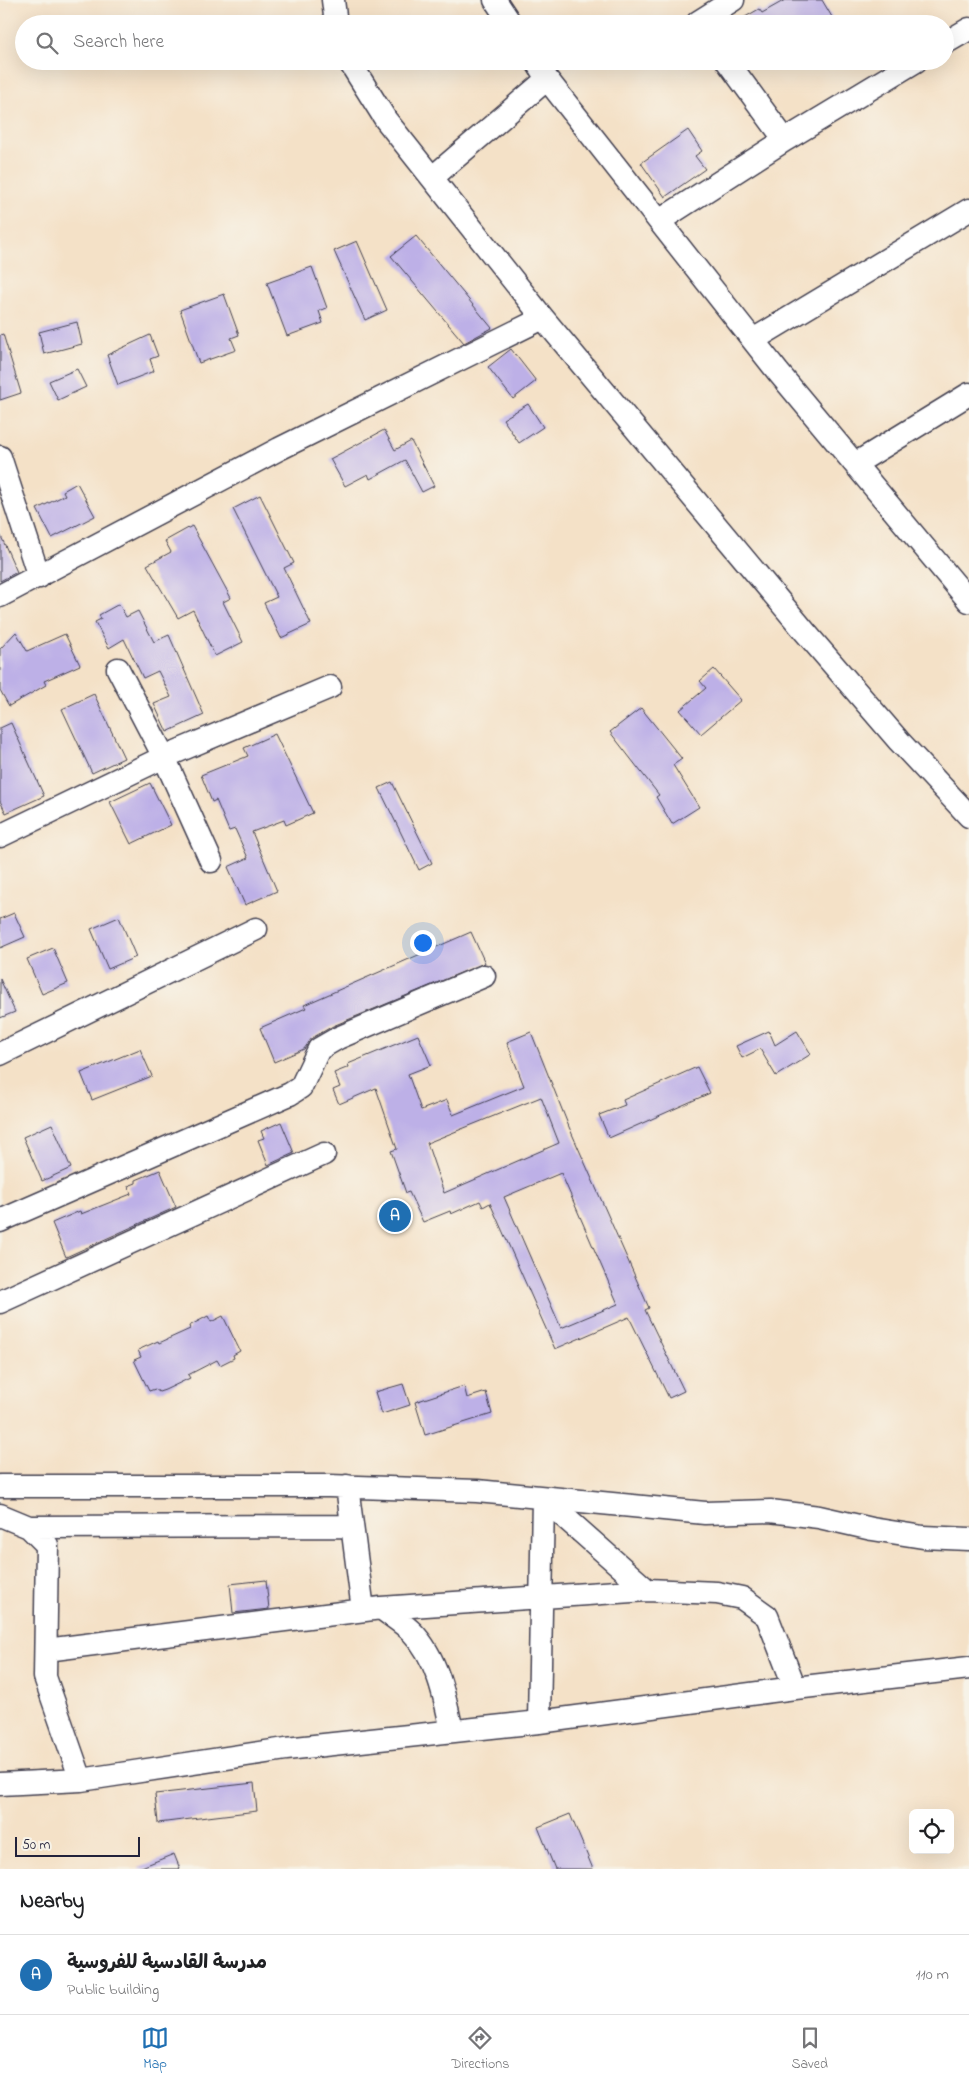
<!DOCTYPE html>
<meta charset="utf-8">
<style>
:root{--surface:#fff;--page:#f6f6f6;--text:#202124;--muted:#757577;--line:#e0e0e0;--accent:#1f6fb2}
body{margin:0;font-family:"Indie Flower","Playpen Sans Arabic",sans-serif;background:var(--page);color:var(--text)}
.controls{position:absolute;right:15px;bottom:15px;display:grid;overflow:hidden;border-radius:8px;box-shadow:0 5px 20px #0002}
.controls button{width:45px;height:45px;display:grid;place-items:center;padding:0;border:0;border-bottom:1px solid var(--line);background:var(--surface);color:var(--text);font:25px sans-serif}
.scale{position:absolute;left:15px;bottom:12px;width:125px;box-sizing:border-box;padding-left:5px;border:2px solid #22223b;border-top:0;font-size:14px;line-height:18px;white-space:nowrap;color:#22223b;-webkit-text-stroke:4px #f7f3e8;paint-order:stroke}
.you{position:absolute;left:422px;top:942px;width:18px;height:18px;margin:-12px;border:4px solid #fff;border-radius:50%;background:#1a73e8;box-shadow:0 0 0 8px #1a73e833}
.badge{display:grid;place-items:center;width:32px;height:32px;border-radius:50%;background:var(--accent);color:#fff;font-size:16px;font-weight:700}
.pin{position:absolute;translate:-50% -50%;border:2px solid #fff;box-shadow:0 1px 5px #0006}
.list{margin:0;padding:0;list-style:none}
h2{display:flex;justify-content:space-between;align-items:center;height:65px;margin:0;padding:0 20px;font-size:21px}
h2 small{font-size:16px;font-weight:400;color:var(--muted)}
.list li{display:grid;grid-template-columns:32px 1fr auto;gap:15px;align-items:center;box-sizing:border-box;height:80px;padding:0 20px;border-top:1px solid var(--line)}
.list b{display:block;font-size:19px;white-space:nowrap}
.list p{margin:0;font-size:16px;white-space:nowrap;color:var(--muted)}
.list em{font-size:16px;font-style:normal;color:var(--muted)}
.icon{flex:none;width:28px;height:28px;fill:none;stroke:currentColor;stroke-width:2;stroke-linecap:round;stroke-linejoin:round}
.map{position:relative;flex:none;width:969px;height:1869px;overflow:hidden}
.search{position:absolute;background:var(--surface);box-shadow:0 5px 20px #0002;left:15px;right:15px;top:15px;height:55px;display:flex;align-items:center;gap:12px;box-sizing:border-box;padding:0 18px;border-radius:28px;color:var(--muted);font-size:19px}
.sheet{height:145px;background:var(--surface)}
nav{display:flex;justify-content:space-around;align-items:center;box-sizing:border-box;height:70px;border-top:1px solid var(--line);background:var(--surface);font-size:14px;color:var(--muted)}
nav a{display:grid;justify-items:center;gap:2px}
nav .on{color:var(--accent)}
.map>svg:first-child{display:block}
.building{fill:#bdb0e7;fill-rule:evenodd}
.lines{fill:none;stroke-linecap:round;stroke-linejoin:round}
.minor-casing{stroke:#423f50;stroke-width:25}
.minor{stroke:#fff;stroke-width:22}
</style>
<div class="map">
<svg width="969" height="1869" viewBox="0 0 969 1869">
<rect width="100%" height="100%" fill="#f7f3e8"/>
<filter id="ink" filterUnits="userSpaceOnUse"><feTurbulence type="fractalNoise" baseFrequency=".02" numOctaves="2"/><feDisplacementMap in="SourceGraphic" scale="10" xChannelSelector="R" yChannelSelector="G"/><feConvolveMatrix kernelMatrix="1 2 1 2 8 2 1 2 1" color-interpolation-filters="sRGB"/></filter>
<filter id="wash" filterUnits="userSpaceOnUse"><feTurbulence type="fractalNoise" baseFrequency=".0096" numOctaves="4" result="noise"/><feDisplacementMap in="SourceGraphic" scale="20" xChannelSelector="R" yChannelSelector="G"/><feGaussianBlur stdDeviation="1.12" result="paint"/><feColorMatrix in="noise" values="0 0 0 0 0 0 0 0 0 0 0 0 0 0 0 0 0 1.4 0 .05"/><feComposite in="paint" operator="in"/></filter>
<g filter="url(#wash)">
<rect width="100%" height="100%" fill="#f4e1c7"/>
<g id="blocks">
<!-- building -->
<path class="building" d="M785,0H822L832,17L821,24H733L759,9L762,13Z
M688,130L702,151L695,156L705,169L665,197L641,163Z
M416,236L492,328L464,343L391,256Z
M357,241L387,310L365,320L334,251Z
M312,267L327,308L319,311L323,323L287,336L267,283Z
M224,294L239,335L231,338L236,350L199,363L180,310Z
M77,322L82,344L44,354L39,332Z
M3,334L21,393L0,400V335Z
M150,335L158,356L150,359L154,371L118,385L107,355Z
M511,349L536,381L513,399L488,367Z
M77,369L86,387L58,400L49,381Z
M528,404L543,427L519,443L503,419Z
M384,430L395,450L411,441L434,486L422,492L405,460L370,479L368,474L345,486L330,459Z
M77,483L95,516L52,538L37,509L65,495L63,491Z
M260,495L294,563L284,568L311,624L281,638L264,603L277,597L233,509Z
M192,526L231,598L223,602L243,642L215,656L193,610L178,618L147,565L171,552L165,541Z
M0,534L17,572L0,581Z
M119,604L126,617L138,611L154,642L169,635L204,715L167,732L154,704L171,697L158,671L143,678L124,639L109,648L95,622L101,619L99,615Z
M16,632L27,651L65,634L80,665L44,681L46,685L9,706L0,690V649Z
M714,669L741,700L701,734L680,710L706,688L700,681Z
M94,694L124,758L92,773L62,709Z
M641,708L682,759L673,765L699,807L672,824L656,797L659,795L610,732Z
M11,723L44,796L6,813L0,801V728Z
M275,734L313,813L286,825L284,820L252,832L277,891L245,905L228,867L248,858L235,829L229,831L216,800L212,802L201,775L248,756L244,748Z
M392,782L432,863L419,870L379,788Z
M150,783L171,825L131,844L110,802Z
M14,913L25,937L0,948V919Z
M119,917L136,957L108,969L91,929Z
M471,932L485,963L333,1026L312,1038L304,1049L274,1062L260,1028L306,1008L304,1005Z
M53,948L68,983L42,994L27,959Z
M0,979L15,1012L0,1018Z
M769,1031L775,1045L797,1031L811,1054L776,1076L760,1049L742,1058L736,1046Z
M531,1032L569,1127L649,1308L645,1310L684,1391L669,1398L629,1317L555,1349L490,1203L483,1207L480,1201L451,1214L450,1211L423,1222L409,1192L406,1193L391,1151L397,1149L376,1088L339,1104L333,1090L340,1087L334,1073L349,1067L348,1064L418,1035L431,1065L408,1074L421,1110L447,1100L453,1115L524,1086L507,1042ZM541,1097L559,1143L444,1193L427,1143ZM561,1173L618,1304L561,1328L504,1197Z
M140,1049L152,1076L92,1100L81,1073Z
M697,1067L710,1093L609,1138L599,1115L625,1105L623,1100Z
M281,1122L294,1153L268,1165L258,1140L264,1138L261,1131Z
M52,1124L71,1168L42,1181L23,1137Z
M160,1170L176,1207L66,1257L52,1223L80,1211L81,1214L131,1194L128,1186L136,1183V1180Z
M208,1316L211,1322L223,1316L240,1351L233,1355L234,1358L220,1365L217,1360L188,1375L190,1378L165,1390L159,1392L155,1389L149,1391L134,1360L141,1357L138,1350L158,1341L159,1343L190,1329L189,1326Z
M403,1384L410,1405L382,1414L375,1392Z
M464,1386L467,1398L486,1392L492,1414L425,1435L415,1402Z
M266,1580L269,1609L233,1613L230,1584Z
M254,1783L257,1811L158,1823L155,1794Z
M570,1814L593,1869H555L538,1827Z
M174,1854L180,1869H139V1868Z"/>
</g>
</g>
<g filter="url(#ink)">
<use href="#blocks" fill-opacity="0" stroke="#423f50" stroke-width="1"/>
<g class="lines">
<!-- minor casing -->
<g class="minor-casing">
<path id="minor" d="M333,0L336,24
M495,0L511,24
M700,24L698,22L733,0
M945,43L969,29
M349,61L386,120L543,318L806,633L899,741L969,816
M536,61L547,79L778,372L969,601
M727,61L785,140
M433,177L547,79
M659,221L785,140L916,61
M753,340L969,210
M0,457L39,577
M855,464L969,394
M0,596L279,449L543,318
M118,669L164,757L211,861
M0,836L164,757L330,687
M0,1054L256,929
M0,1221L290,1094L301,1087L319,1049L338,1038L484,976
M0,1302L324,1154
M0,1486H329L477,1491L705,1513L770,1511L819,1517L872,1529L923,1537L969,1539
M347,1486L363,1610
M0,1515L29,1527L47,1545L45,1677L81,1780
M29,1527L352,1526
M381,1608C391,1616 403,1623 412,1632C437,1657 445,1697 452,1731
M46,1650L381,1608L647,1590L717,1593L742,1598L767,1616L795,1688
M539,1722L543,1498L647,1590
M0,1784L81,1780L286,1749L539,1722L795,1688L969,1668"/>
</g>
<!-- minor -->
<use href="#minor" class="minor"/>
</g>
</g>
</svg>
<div class="controls">
<button><svg class="icon" aria-label="locate" viewBox="0 0 24 24"><circle cx="12" cy="12" r="6"/><path d="M12 2v4M12 18v4M2 12h4M18 12h4"/></svg></button>
</div>
<div class="scale">50 m</div>
<div class="you"></div>
<div class="pin badge" style="left:395px;top:1216px">A</div>
<div class="search"><svg class="icon" aria-label="search" viewBox="0 0 24 24"><circle cx="10" cy="10" r="6"/><path d="M15 15l6 6"/></svg>Search here</div>
</div>
<section class="sheet">
<h2>Nearby<small></small></h2>
<ul class="list">
<li><span class="badge">A</span><div><b>مدرسة القادسية للفروسية</b><p>Public building</p></div><em>110 m</em></li>
</ul>
</section>
<nav>
<a class="on"><svg class="icon" aria-label="map" viewBox="0 0 24 24"><path d="M3 6l6-2 6 2 6-2v14l-6 2-6-2-6 2zM9 4v14M15 6v14"/></svg>Map</a>
<a><svg class="icon" aria-label="directions" viewBox="0 0 24 24"><path d="M12 3l9 9-9 9-9-9zM9 14v-3h6M13 9l2 2-2 2"/></svg>Directions</a>
<a><svg class="icon" aria-label="saved" viewBox="0 0 24 24"><path d="M7 4h10v16l-5-4-5 4z"/></svg>Saved</a>
</nav>
